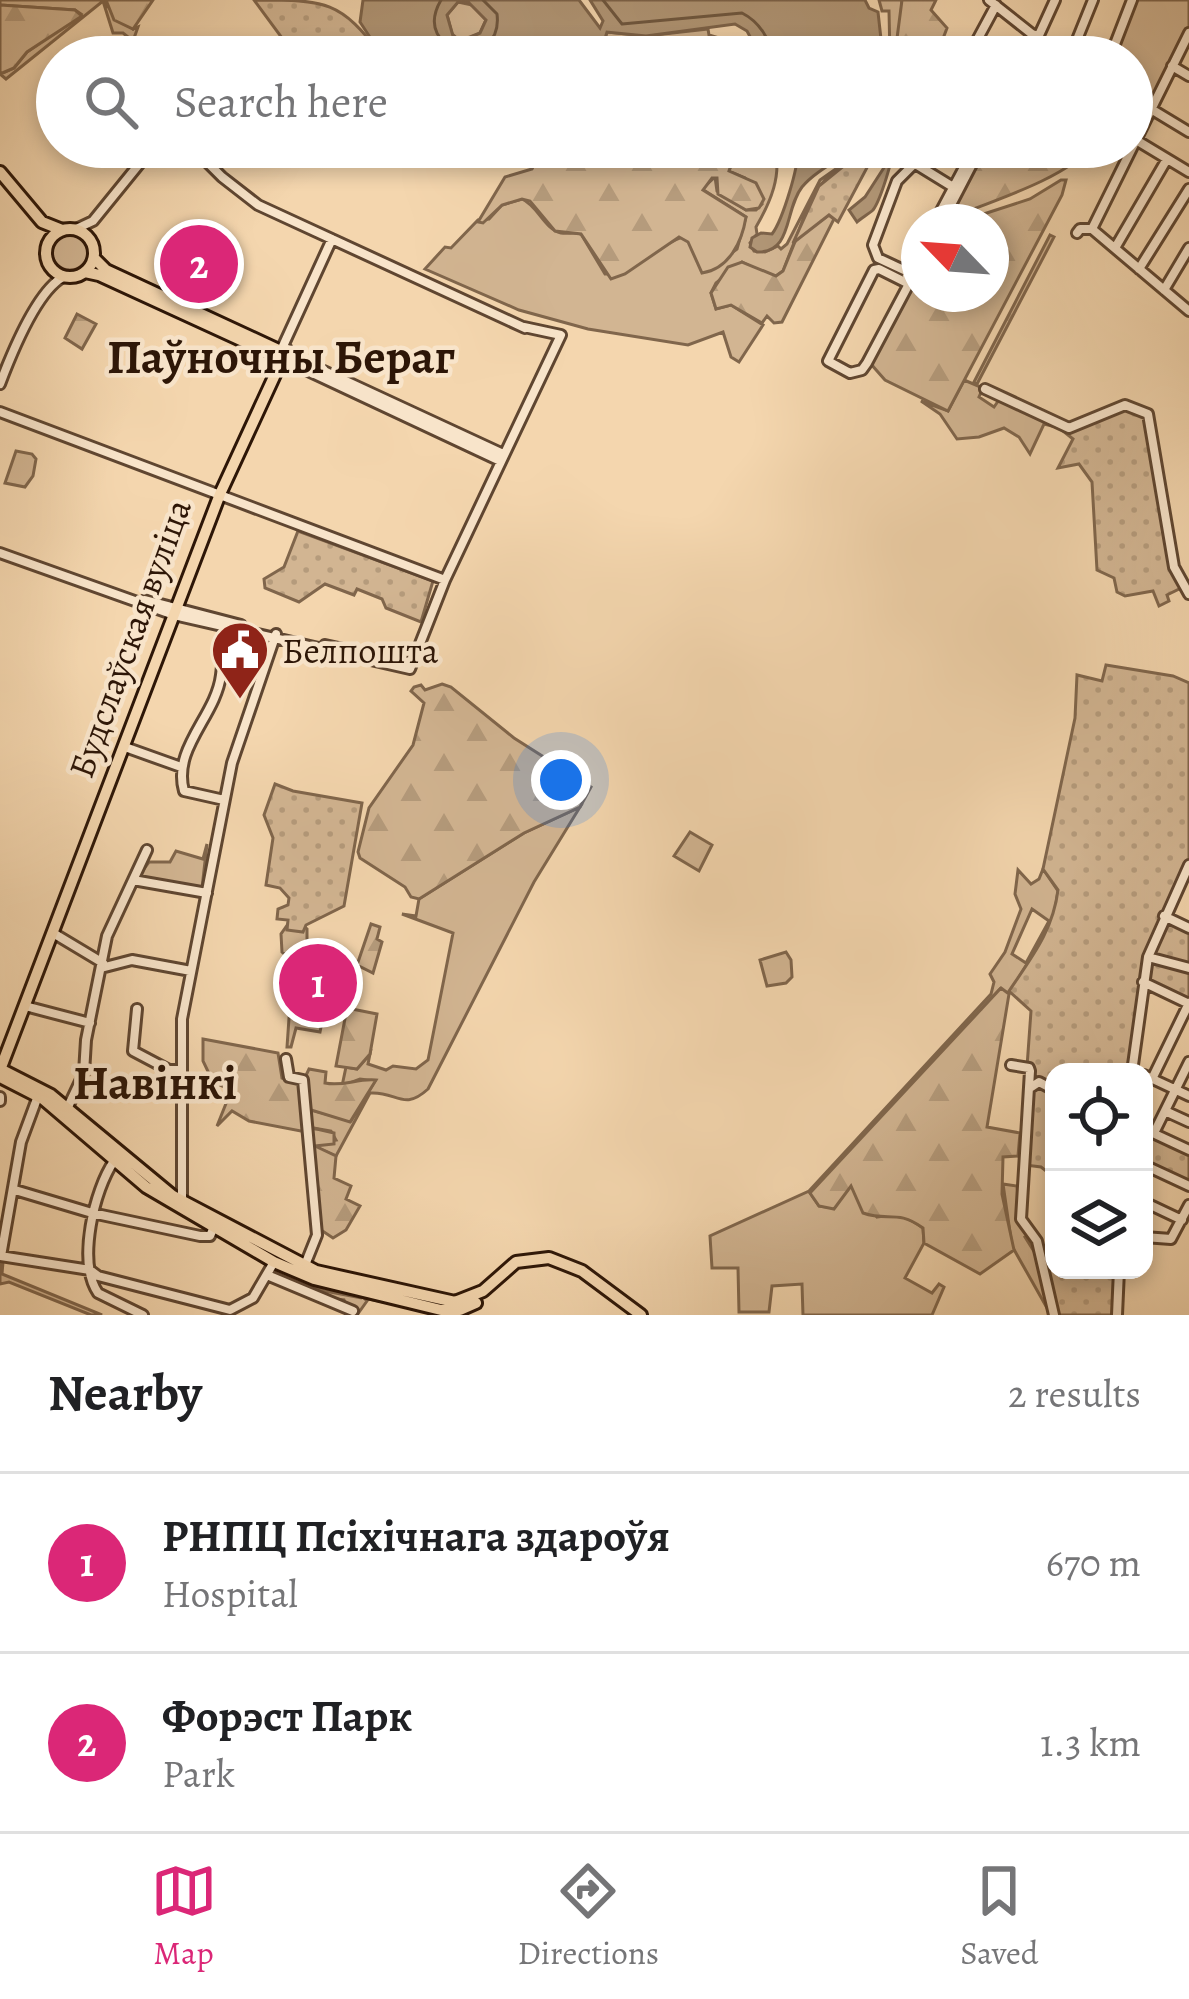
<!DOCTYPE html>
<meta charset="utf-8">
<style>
:root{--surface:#fff;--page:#f6f6f6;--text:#202124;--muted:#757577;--line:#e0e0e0;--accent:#db2777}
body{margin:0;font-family:Alegreya,serif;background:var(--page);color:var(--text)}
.controls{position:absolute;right:36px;bottom:36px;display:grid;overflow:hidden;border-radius:24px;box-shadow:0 6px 18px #0003}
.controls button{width:108px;height:108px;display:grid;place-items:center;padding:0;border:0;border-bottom:3px solid var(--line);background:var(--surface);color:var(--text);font:60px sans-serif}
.compass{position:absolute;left:901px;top:204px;width:108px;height:108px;border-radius:50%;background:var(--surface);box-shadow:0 6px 18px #0003;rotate:295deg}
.you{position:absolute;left:561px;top:780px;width:42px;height:42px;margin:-30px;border:9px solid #fff;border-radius:50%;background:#1a73e8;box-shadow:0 0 0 18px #1a73e833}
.badge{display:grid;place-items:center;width:78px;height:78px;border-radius:50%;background:var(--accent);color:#fff;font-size:39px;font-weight:700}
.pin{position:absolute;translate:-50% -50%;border:6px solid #fff;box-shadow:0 3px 12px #0006}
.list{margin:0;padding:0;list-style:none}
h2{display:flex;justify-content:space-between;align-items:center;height:156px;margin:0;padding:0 48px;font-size:51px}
h2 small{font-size:39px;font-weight:400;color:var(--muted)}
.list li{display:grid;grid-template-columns:78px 1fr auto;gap:36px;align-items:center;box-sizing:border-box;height:180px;padding:0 48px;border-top:3px solid var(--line)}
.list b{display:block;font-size:45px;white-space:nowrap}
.list p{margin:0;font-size:39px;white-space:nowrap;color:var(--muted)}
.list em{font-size:39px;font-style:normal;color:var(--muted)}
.icon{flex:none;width:66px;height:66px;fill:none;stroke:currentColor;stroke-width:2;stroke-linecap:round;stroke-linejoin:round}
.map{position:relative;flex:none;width:1189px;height:1315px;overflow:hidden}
.search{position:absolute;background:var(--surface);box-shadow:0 6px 18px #0003;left:36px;right:36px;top:36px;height:132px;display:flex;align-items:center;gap:30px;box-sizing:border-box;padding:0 42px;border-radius:66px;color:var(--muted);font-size:45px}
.sheet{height:516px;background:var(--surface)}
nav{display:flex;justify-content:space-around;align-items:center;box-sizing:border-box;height:168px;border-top:3px solid var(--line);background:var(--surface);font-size:33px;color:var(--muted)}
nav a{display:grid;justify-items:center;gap:6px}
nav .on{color:var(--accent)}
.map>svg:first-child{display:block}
.grass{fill:#d2b592;stroke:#80664c;stroke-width:3;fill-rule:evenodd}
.forest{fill:url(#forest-firs);stroke:#80664c;stroke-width:3}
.park{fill:url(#park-dots);stroke:#80664c;stroke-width:3}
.water{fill:#b09575;stroke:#7c6249;stroke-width:3;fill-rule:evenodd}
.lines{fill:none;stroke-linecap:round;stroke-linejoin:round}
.shore{stroke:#6e563e;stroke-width:3}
.minor-casing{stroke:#5f4631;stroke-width:14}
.major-casing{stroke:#2d1607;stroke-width:16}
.minor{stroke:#f8e4ca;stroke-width:8}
.major{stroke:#f4d6ae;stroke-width:10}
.labels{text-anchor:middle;stroke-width:9;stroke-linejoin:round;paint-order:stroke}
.street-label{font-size:36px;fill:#2d1607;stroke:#f8e4ca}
.poi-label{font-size:36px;fill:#2d1607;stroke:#f8e4ca;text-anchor:start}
.district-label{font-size:48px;font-weight:bold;fill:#2d1607;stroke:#f8e4ca}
</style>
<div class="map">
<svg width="1189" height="1315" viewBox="0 0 1189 1315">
<defs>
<pattern id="forest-firs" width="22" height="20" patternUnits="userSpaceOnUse" patternTransform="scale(3)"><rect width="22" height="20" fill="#d2b592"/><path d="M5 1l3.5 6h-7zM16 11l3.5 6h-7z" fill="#b59b7c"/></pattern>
<pattern id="park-dots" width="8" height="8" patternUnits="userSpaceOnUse" patternTransform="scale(3)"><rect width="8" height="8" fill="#d2b592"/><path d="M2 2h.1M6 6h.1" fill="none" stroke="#b59b7c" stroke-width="1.8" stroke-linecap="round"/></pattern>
</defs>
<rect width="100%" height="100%" fill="#f4d6ae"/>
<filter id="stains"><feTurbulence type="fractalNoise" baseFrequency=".00167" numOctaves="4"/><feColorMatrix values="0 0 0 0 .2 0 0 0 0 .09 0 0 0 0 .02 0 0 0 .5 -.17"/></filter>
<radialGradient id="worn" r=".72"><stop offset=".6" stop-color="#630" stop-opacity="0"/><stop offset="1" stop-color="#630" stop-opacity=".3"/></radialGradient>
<!-- grass -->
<path class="grass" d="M0,0H106V5L133,29L138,27L133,41L123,33H113L103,1L6,79L0,74L14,68L27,52L81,14L75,10L0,5Z
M879,0H902L898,57H890L889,11H882Z
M1135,0H1189V28L1141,122L1132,117V57H1112Z
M458,2L472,5L486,20L480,33L460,41L452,34L447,15Z
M708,29L709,35L726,40L741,57H733C728,49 722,43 711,41C688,36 624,38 611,57H599L607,32L646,36Z
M737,147H774C783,174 770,203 756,227L757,234L750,243L754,251L765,252L778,246L781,249L787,244L820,180L867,147L825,180L813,194L783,271L773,278L742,262L716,283L711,293L716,309L731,305L763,325L739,362L731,357L723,332L688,345L588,329L519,310L425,269L445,247L451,248L478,220L489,219L502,205L522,199C538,206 544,229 561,233C568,234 575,232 581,234L605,274C637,274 652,248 682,237L722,260L737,249L746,217L702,189L715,177L717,191L746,210H756L762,204L745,178L729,171Z
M52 252a18 18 0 1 1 36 0a18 18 0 1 1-36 0Z
M964,380L983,388L979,397L994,407L1001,397L1056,427L1044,424L1030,454L1019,437L1004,428L979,437L957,439L940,414L921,401L948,411Z
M580,807L534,882L428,1089C403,1112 397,1091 370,1093L336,1156L316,1147V1143L336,1140L331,1131L308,1127V1109L351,1121L375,1081L360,1079L342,1086L346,1067L357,1069L370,1054L368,1064L386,1070L393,1066L416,1069L428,1060L453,933L402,914L416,916L419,899L524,833Z
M690,832L712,845L699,871L674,856Z
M207,844L202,888L137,878L149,862H170L176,851L203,859Z
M1043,869L1058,891L1053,921L1009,994L1000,989L810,1193L819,1206L834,1208L851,1185L877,1217C897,1213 906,1216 923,1228L924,1243L905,1278L932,1293L939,1284L944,1287L932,1315H803L802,1284L772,1286L769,1312H739L738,1268H712L710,1236L809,1191L991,994L994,982L990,974L1005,952L1021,909L1015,894L1018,870L1031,884L1039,879ZM1032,909L1049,921L1026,963L1012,954Z
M786,952L791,960L792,977L786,983L767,986L760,960Z
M1003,1184L1017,1186L1021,1219L1030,1234L1025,1237L1035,1253L1051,1315L1012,1246Z
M0,1260L3,1262L2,1274L102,1315H91L9,1282L0,1284Z
M274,1268L325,1291L362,1298L326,1287L446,1315L364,1298L367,1301L357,1315L356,1308L346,1305L344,1300L327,1298L273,1275Z"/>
<!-- forest -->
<path class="forest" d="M106,0H153L133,29L114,20Z
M902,0H936L931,10L947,28L936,57H898L896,46Z
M0,5L75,10L82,16L27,52L14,68L0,74Z
M710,41L726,47L733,57H611C629,31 681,42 710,41Z
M373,147H737L729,171L756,183L764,199L759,208L746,210L718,194L717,178H712L703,190L746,217C742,242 729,269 702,273L688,242L679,237L625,274L611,279L581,234L555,231L530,201L522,199L502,205L483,223L478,222L505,177L532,169L535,163L480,148L402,156Z
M984,147H1089C1071,177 984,204 950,218Z
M1061,180H1066L1062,195L948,411L885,380L870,363L919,273V294H991V222H959L1030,199Z
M829,215L834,219L782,322L774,323L767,316L762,323L731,305L716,309L711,293L728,267L742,262L776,276L783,271L797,237Z
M1050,235L1054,237L977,384L974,382Z
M77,314L96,324L82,349L65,338Z
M16,451L32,454L36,459L33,476L25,487L5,483Z
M442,684L451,687L514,738L591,787L580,807L524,833L419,899L411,897L405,887L360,858L358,852L369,808L413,745L424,703L411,691L414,687L421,685L425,690Z
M288,924H301L307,929V951L319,955L330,967L329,973L297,965L282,952L281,934Z
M371,924L380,927L377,939L382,942L373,973L357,965Z
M291,971L314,974L319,982L315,995L323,1007L287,998Z
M1001,988L1009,994L987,1127L1020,1133L1018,1156L1003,1157L1002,1194L1014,1250L980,1274L924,1243L923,1228C897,1209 888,1222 863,1213L851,1186L834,1209L819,1206L810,1193Z
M290,1004L324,1012L320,1032L296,1028L291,1047H287Z
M347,1008L377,1014L370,1054L357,1069L336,1066Z
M203,1039L278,1053L282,1078L302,1084L309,1069L326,1072L325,1083C344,1087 357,1078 376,1080L350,1122L308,1109L306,1132L249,1121L232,1111L217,1126L227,1101V1088L213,1082L203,1061Z
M308,1127L334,1133V1144L315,1146L336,1156L334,1178L351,1186L346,1199L360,1206L346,1230L333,1238L318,1228Z"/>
<!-- park -->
<path class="park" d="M254,0C327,0 340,0 383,57H296Z
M867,147H878L838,222L829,215L793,243L819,186Z
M194,237L222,254L205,288L176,275Z
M1126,408L1147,418L1171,565L1181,588L1167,595L1169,601L1159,606L1153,591L1125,596L1117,592L1114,578L1097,570L1092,482L1079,464L1058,468L1073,439L1063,431Z
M298,531L433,581L421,622L386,608L382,599L357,589L354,595L325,584L299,602L265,588L264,579L284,567Z
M1106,665L1173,676L1189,683V865L1164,916L1189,928V1004L1143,983L1132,1072H1054V1177L1041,1167L1025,1165L1034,1069L1027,1067L1031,1011L1009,991C1031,958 1053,931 1058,890L1043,869L1075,718L1077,675L1102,681Z
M275,784L293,791L362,803L344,906L306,925L303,932L287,930L288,920L277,919L278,909L288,905L289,898L280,888L266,885L273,838L264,815Z
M1144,1129L1189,1150V1186L1144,1165Z
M1042,1262L1054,1265V1270L1116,1273L1114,1315H1056Z"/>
<!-- water -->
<path class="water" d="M363,0H579L600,28L603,21L590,0H865L869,8L878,12L883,57H761L747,31L735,24L646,36L607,32L599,57H383L360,22ZM458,2L469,3L486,20L480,33L462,41L453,36L447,15Z
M797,147H857C840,160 816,170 802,187C784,210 793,253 757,252L750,247L752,238L761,233L772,234C782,221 801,162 797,147Z
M892,147C895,155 880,201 873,210C870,213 860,219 857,222L849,210L865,197L885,166L882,154Z"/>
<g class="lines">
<!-- shore -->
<path class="shore" d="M441,0C409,55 504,73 497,14L483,0
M603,0L622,24L742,13C758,21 771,39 772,57"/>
<!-- minor casing -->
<g class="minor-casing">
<path id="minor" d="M989,0L1061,57
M968,57L996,5
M1021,57L1035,35
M1029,57L1055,0
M1070,57L1093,0
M1110,57L1132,0
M1172,66L1189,76
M1151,109L1189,132
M1132,119L1142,127
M1136,140L1189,172
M192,147L222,177L258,205L525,328
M914,163L953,187
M935,222L975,147
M942,222L981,147
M76,229L93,221L153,147
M1092,229L1189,33
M1092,229L1189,311
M1077,233L1080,229H1092
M332,239L278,357L500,461
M1115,248L1167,159
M1139,269L1189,189
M908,272L878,258L873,245L897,181L931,147
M907,275L919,252
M909,284L879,269L874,270L828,361L850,373L862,370L867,363L919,265
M1164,290L1189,248
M287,349L285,353L503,454
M0,384C11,355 36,292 63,277
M985,389L1069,428L1125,405L1148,414L1174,567L1189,594
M0,412L445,580
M0,553L174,615L410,669L445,580L561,335L524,327
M145,600L241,625
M325,645L412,664
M125,747L181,767
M224,800L184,791C172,748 216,716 221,675C223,659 224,644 228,627
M133,880L207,893
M1164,916L1189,928
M53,933L103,963
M1148,957L1189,968
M101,968L132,960L191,971
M1143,982L1189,1004
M25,1006L90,1023
M137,1009L133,1051L169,1070H182
M286,1059L289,1077L303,1080L317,1235L305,1265
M1011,1065L1029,1068L1030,1071L1021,1219L1037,1241L1054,1315
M1132,1072L1148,957L1189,865
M1144,1075L1189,1096
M1152,1079L1189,1003
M1030,1088L1039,1082L1054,1090
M0,1097V1101
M67,1109L84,1073L86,1040L107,936L147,850
M1165,1111L1189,1122
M1144,1129L1189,1150
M1154,1133L1189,1062
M114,1161C94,1190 77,1262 98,1293L143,1315
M1144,1165L1189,1186
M15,1190L92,1213L200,1236H210L213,1229
M182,1200V1019L232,763L276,634
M1144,1202L1182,1220
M1144,1237L1171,1239L1189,1205
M0,1256L90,1270L98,1276L230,1310L253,1298L274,1262
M1,1256L21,1142L38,1096
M267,1275L353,1311
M1117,1315L1119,1270"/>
</g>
<!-- major casing -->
<g class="major-casing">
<path id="major" d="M0,172L42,222L62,230
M46 253a24 24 0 1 1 48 0a24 24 0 1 1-48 0Z
M85,272L99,275L278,357L275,364
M0,1069L51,1095L173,1196L316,1271L455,1302L483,1291L516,1262L549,1258L582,1271L641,1315
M0,1070L220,494L285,353L106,270L94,258
M0,1077L43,1099L146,1187L274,1262L314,1279L441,1310H460L476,1303"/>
</g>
<!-- minor -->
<use href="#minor" class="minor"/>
<!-- major -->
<use href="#major" class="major"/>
</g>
<!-- icons -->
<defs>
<g id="civic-pin" transform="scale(3)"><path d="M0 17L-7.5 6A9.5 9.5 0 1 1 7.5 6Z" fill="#8f2418" stroke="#f8e4ca"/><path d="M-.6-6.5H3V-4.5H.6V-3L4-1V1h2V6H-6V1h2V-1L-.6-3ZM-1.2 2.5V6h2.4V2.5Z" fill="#fff"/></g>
</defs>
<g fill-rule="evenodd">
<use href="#civic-pin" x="240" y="650"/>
</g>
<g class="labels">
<!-- street labels -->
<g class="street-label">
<text transform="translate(129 638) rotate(-70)" y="13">Будслаўская вуліца</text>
</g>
<!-- poi labels -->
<g class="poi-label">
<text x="282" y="663">Белпошта</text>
</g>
<!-- district labels -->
<g class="district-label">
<text x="281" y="373">Паўночны Бераг</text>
<text x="155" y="1099">Навінкі</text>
</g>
</g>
<rect width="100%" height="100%" filter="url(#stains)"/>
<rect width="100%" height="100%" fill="url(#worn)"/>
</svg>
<div class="controls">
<button><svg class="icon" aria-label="locate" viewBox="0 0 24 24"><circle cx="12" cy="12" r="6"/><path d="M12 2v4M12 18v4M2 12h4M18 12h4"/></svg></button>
<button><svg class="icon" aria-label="layers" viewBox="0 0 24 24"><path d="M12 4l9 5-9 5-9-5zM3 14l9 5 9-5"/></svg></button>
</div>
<svg class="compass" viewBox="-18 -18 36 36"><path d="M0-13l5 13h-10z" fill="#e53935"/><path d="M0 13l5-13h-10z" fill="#757577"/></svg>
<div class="you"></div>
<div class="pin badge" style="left:318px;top:983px">1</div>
<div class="pin badge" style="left:199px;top:264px">2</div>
<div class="search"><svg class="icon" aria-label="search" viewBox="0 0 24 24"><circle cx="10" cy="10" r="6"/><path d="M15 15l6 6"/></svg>Search here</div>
</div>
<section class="sheet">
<h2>Nearby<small>2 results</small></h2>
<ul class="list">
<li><span class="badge">1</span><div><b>РНПЦ Псіхічнага здароўя</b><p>Hospital</p></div><em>670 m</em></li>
<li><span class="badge">2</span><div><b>Форэст Парк</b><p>Park</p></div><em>1.3 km</em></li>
</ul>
</section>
<nav>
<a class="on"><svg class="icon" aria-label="map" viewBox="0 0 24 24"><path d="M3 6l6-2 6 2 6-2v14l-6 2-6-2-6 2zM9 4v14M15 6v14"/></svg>Map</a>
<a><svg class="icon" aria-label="directions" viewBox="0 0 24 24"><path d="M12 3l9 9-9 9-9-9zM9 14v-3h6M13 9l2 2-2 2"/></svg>Directions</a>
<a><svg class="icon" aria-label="saved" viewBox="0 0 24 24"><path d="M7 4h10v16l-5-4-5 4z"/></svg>Saved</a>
</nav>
